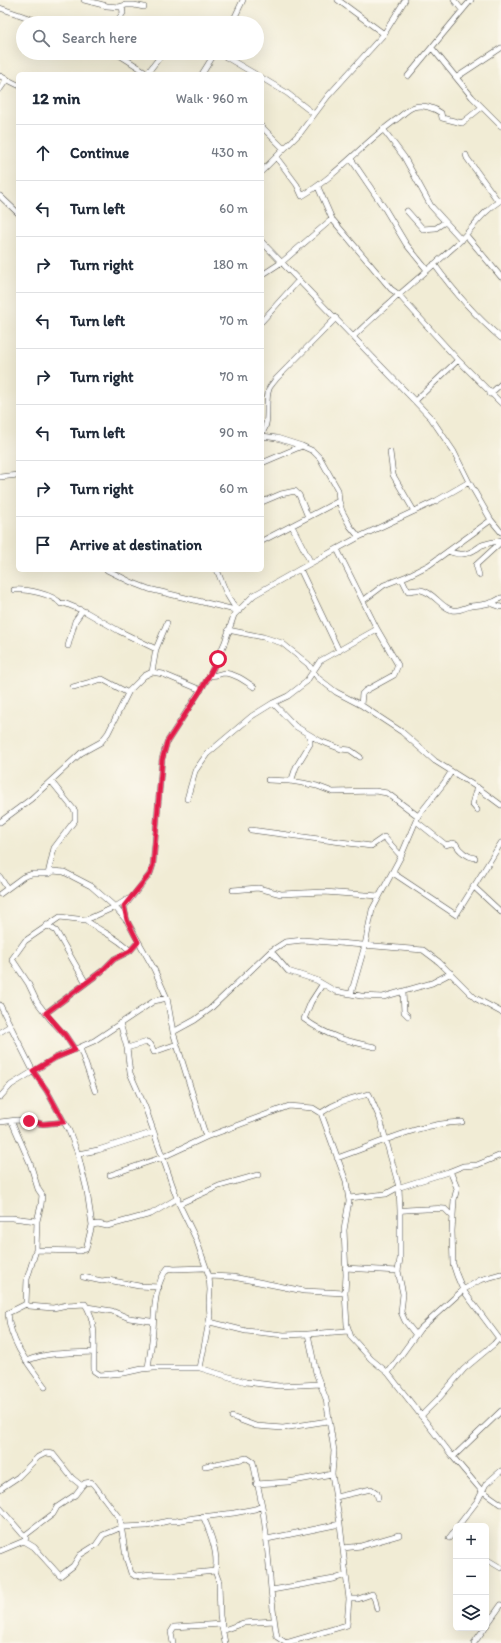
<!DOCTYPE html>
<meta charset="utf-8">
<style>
:root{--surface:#fff;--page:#f2f2f3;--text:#1f2937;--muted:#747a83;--line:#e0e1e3}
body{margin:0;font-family:Itim,sans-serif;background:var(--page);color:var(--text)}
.controls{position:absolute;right:12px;bottom:12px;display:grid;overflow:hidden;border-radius:6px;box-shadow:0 4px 16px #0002}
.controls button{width:36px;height:36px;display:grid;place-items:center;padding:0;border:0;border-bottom:1px solid var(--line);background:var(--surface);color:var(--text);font:20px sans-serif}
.stop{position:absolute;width:12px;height:12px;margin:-9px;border:3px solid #e11d48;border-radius:50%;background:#fff}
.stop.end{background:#e11d48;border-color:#fff;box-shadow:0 1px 4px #0008}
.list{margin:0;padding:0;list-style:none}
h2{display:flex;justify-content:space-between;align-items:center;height:52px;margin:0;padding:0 16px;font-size:17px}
h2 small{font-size:13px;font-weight:400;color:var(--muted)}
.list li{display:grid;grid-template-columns:26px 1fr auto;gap:12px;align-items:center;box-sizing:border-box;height:56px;padding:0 16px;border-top:1px solid var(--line)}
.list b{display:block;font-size:15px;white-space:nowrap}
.list em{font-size:13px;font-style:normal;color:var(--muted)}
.icon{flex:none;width:22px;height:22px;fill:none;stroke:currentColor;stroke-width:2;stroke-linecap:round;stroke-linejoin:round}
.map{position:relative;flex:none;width:501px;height:1643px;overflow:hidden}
.search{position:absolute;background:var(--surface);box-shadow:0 4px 16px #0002;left:16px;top:16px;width:248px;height:44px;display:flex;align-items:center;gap:10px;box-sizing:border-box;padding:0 14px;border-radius:22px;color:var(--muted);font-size:15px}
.panel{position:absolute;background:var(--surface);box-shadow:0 4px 16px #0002;left:16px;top:72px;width:248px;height:500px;border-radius:6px}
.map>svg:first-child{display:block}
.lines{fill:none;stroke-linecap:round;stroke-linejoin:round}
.minor-casing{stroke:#494844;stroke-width:6}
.minor{stroke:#fff;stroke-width:5}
.route{stroke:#e11d48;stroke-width:5}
</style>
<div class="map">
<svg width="501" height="1643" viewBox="0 0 501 1643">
<rect width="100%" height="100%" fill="#fbf7ec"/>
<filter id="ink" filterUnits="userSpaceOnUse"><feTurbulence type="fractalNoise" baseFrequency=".025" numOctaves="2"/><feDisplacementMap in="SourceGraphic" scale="8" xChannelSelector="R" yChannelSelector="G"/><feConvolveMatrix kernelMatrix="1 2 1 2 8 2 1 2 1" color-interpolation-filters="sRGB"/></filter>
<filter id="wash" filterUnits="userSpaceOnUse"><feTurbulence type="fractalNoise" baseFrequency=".012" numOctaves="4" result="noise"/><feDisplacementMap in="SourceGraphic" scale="16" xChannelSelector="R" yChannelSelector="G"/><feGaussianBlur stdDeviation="0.9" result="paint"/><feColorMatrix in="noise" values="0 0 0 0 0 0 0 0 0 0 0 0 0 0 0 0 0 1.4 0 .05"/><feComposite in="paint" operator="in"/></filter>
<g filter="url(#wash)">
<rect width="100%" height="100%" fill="#f1ecd5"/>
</g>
<g filter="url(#ink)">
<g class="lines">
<!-- minor casing -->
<g class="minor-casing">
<path id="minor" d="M84,0L107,6L119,7L126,5H134L144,7
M338,0L384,34
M454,0L462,10
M0,8L43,23
M116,23L123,13L122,6
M183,23L185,21
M232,23L243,0
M432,48L472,97L501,126
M116,53L146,72L149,71L163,53
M219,53L255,74
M202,74L215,53
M0,76L18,85
M408,76L471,0
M457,77L501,48
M262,78L287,93L314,114
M0,89L7,79
M262,127L284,149
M383,129L404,157L431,206L462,240
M466,155L467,158L498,201
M276,157L297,185L302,196C338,175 363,143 397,119C402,115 408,109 414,107C423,104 434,108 441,113L442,118L462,123L482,107
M351,159L385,209L406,244L427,270
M262,171L301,132L328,96L384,34L405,0
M318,187L332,219L391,289L398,294L458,360L501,403
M0,196L18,213
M407,211L423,229L436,228L445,222
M466,235L501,277
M262,242L431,418L454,452L469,482L491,520L501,532
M434,264C455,293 474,315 501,338
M262,275L282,262L332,219
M262,321L299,280
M353,337C386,304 422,276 456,245C471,230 483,211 501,200
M490,394L501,384
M415,401L458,360
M262,433C271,421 264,403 269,389C270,386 274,382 276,379L336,318
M262,436L277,438L302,446L313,451L320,458L338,490L339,501L342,511L350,526L359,537
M390,452L393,475L414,511
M262,463L302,446
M0,477L18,475
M262,502L281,494L295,491L299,495L308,517
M292,526L311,563
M262,541L339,501
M337,549L377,629L398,665L394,675L365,691L362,694L361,705
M448,551C459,556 467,555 476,549C478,548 480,546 482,545C488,543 495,542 501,540
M300,569L339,651
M107,570L131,582L149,589L239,611
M217,570C223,584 227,599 238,610
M479,575L476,565L501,542
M402,579L408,591C413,591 417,589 421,590C435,593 440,607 452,610C459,612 465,607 471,606C482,605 492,604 501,598
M14,590C26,589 54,594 61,604L64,603L86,612L119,631L156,649
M364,600L384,585L407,576L429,565L491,520
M490,603L501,607
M167,623L156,649L152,672L163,674L201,690
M228,630L263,637L282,643L308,664L318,678L336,692L361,705L402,732L435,761L478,788L501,805
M68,646L75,621L82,611
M210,675C216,677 219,673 225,673C236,674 245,681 254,687
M73,687L102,679L128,693
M273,703L295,726L320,741L341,749L350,750L360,757
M268,780L290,781L303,783L317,786L333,792L375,791L387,793L418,816
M290,781L292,779L296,767L310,744V736L308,735
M477,787L472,804L477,810
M187,799L195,771L207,754L252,716L273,703L288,696L306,682L320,661L377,629
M416,821L446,845L452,843L456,844C459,851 468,857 475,858
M0,822L31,799L81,753L101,742L108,733L129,691L144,676L152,672
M251,830L371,846L384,837L401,856
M393,873L456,915L501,843
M48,874L54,848L75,820V811L51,781
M0,877L7,888
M473,886L501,912
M233,890L258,888L281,894L324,892L379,896
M0,894L23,877L32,874H48L53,871L64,872L91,886L115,907L127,921L154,969L167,998L173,1032L206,1137
M86,920C100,932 117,936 130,951
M127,921L124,907L150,874L153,865L162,759L167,742L210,675L225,642L234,615L254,595L300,569L359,537L436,501L469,482
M47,925L56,931L86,983
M271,951L288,971L316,980L335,991L361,996L383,997L432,983L451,973
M322,985L311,1002L304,1019C329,1037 346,1041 375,1047
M403,992L404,1012L408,1016
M351,994L365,945L372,910L401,856L418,816L444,783L451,772
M0,1005L33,1071L47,1091L69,1131L78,1154L87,1191L92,1225L86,1249L79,1251L36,1250
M46,1013L102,971L114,959L130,951L138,942
M120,1023L127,1048L130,1073L145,1107L179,1204L196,1239L209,1276L210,1290L209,1303L210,1316L200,1368
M0,1032L10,1026
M173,1032L195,1020L210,1009L271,951L285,942L303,940L423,950L439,962L475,998L501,1012
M80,1048L95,1091
M127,1048L147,1042L151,1045L154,1052L177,1044
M75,1050L65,1035L50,1019L37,1002L28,983L12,959L25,941L60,917L86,920L115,907L128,899
M0,1097L11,1085L55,1058L94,1041L154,1001L167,998
M0,1122L17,1120L43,1124L64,1122
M12,1122L30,1163L38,1189L42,1195L41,1205L37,1221L36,1250L27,1279L26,1304L29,1306L53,1308L67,1305L85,1304C98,1323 93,1349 94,1371L100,1375L124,1373L142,1369L154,1368H200L246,1382L279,1386L321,1384
M78,1154L98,1150L154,1132
M337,1158C378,1144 419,1123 462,1122
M450,1171L457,1188L454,1200L452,1231L453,1264L457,1276L463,1290L501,1341
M110,1175L163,1157L206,1137L289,1106L313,1108L321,1113
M349,1198L386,1194L397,1188L448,1172L463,1166L477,1165L501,1155
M179,1204L219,1186L258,1175
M0,1218H12L37,1221
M92,1225L98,1224L107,1226L151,1214L178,1198
M345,1268L398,1271L400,1259V1211C409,1209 417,1210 426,1209C433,1209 438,1208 445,1209L453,1217
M398,1271L403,1294L401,1312L405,1321L416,1335
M209,1276L233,1277L304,1291L345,1293L347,1325L351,1337L371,1359L388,1373L453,1457L501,1411
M83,1277L102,1281L108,1280L139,1286L159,1287
M345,1293L346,1275L344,1230L349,1201L346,1181L321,1113C338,1101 349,1099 369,1094L380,1119L399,1187L400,1211
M26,1304L8,1313C10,1342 28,1364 45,1387
M87,1307L112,1311L129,1318L150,1321
M210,1322L246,1331L284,1335L308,1334L348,1331
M26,1361C48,1352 70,1353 93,1352
M148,1368C149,1359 151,1350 152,1340C155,1319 152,1286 168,1268L174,1269L204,1268
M388,1373L420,1329L463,1290L480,1280L501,1274
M421,1416L439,1398L464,1369L494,1344L499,1338
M232,1417L256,1426L283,1428L328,1421
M453,1457L481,1490L501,1504
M332,1474L340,1524L346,1575
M256,1484L288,1482L332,1474L334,1451L326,1399L316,1373L308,1334
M0,1489L18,1477L38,1457L46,1453L53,1454L72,1478L82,1486L85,1483L91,1482L94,1485L120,1519L126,1557L131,1573L135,1576L151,1574L175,1575L215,1571C219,1554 210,1532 203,1516
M336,1497L371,1489L377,1493L378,1498
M262,1506C270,1550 269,1594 277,1637L286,1643L347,1625L349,1599L346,1575L334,1579L272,1590
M0,1508L26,1538
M458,1526L478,1500L486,1484L501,1471
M24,1536L53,1514L57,1507L75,1495L82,1486
M449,1538L456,1529
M267,1539L340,1524
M343,1548L361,1546L399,1535
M0,1551L24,1541L34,1547L60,1576L73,1566L80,1555L96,1545L103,1535L122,1527L147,1526L168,1521H176L194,1518L234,1513L255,1509L262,1506L253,1462L247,1458L205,1466
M486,1559L501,1568
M215,1571L219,1582L220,1616L225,1643
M349,1599H358L372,1594L375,1600L377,1609
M224,1630L243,1623L274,1621
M173,1643L171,1632L174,1627L222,1624
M474,1643L501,1605"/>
</g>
<!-- minor -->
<use href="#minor" class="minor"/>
</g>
</g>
<g class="lines" filter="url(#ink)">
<!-- route -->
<path class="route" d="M29,1121L43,1124L64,1122L47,1091L33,1071L55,1058L75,1050L65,1035L46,1013L102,971L114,959L130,951L138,942L127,920L124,906L150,874L153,865L162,760L167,742L201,690L218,659"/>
</g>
</svg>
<div class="controls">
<button>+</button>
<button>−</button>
<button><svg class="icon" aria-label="layers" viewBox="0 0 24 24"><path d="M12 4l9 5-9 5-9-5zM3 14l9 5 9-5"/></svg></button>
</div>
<div class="stop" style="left:218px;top:659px"></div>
<div class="stop end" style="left:29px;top:1121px"></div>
<div class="search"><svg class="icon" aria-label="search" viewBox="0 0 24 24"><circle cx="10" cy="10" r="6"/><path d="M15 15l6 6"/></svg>Search here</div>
<section class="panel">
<h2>12 min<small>Walk · 960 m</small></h2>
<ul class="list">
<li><svg class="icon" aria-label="ahead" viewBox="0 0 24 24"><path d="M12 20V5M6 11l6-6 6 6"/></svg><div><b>Continue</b></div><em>430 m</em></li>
<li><svg class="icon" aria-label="left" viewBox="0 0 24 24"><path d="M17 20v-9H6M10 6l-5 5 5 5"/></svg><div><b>Turn left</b></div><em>60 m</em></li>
<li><svg class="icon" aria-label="right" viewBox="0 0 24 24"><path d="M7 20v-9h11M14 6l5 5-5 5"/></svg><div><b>Turn right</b></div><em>180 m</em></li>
<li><svg class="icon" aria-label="left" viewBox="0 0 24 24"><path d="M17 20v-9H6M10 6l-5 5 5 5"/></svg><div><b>Turn left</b></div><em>70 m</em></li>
<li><svg class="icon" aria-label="right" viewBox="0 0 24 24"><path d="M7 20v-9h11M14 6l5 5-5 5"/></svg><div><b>Turn right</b></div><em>70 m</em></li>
<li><svg class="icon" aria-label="left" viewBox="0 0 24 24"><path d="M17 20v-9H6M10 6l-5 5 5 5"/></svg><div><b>Turn left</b></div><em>90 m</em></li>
<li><svg class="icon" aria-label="right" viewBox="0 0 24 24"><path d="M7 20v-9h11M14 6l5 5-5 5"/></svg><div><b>Turn right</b></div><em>60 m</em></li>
<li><svg class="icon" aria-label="arrive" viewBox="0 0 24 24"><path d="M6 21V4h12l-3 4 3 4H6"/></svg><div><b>Arrive at destination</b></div></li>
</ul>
</section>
</div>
